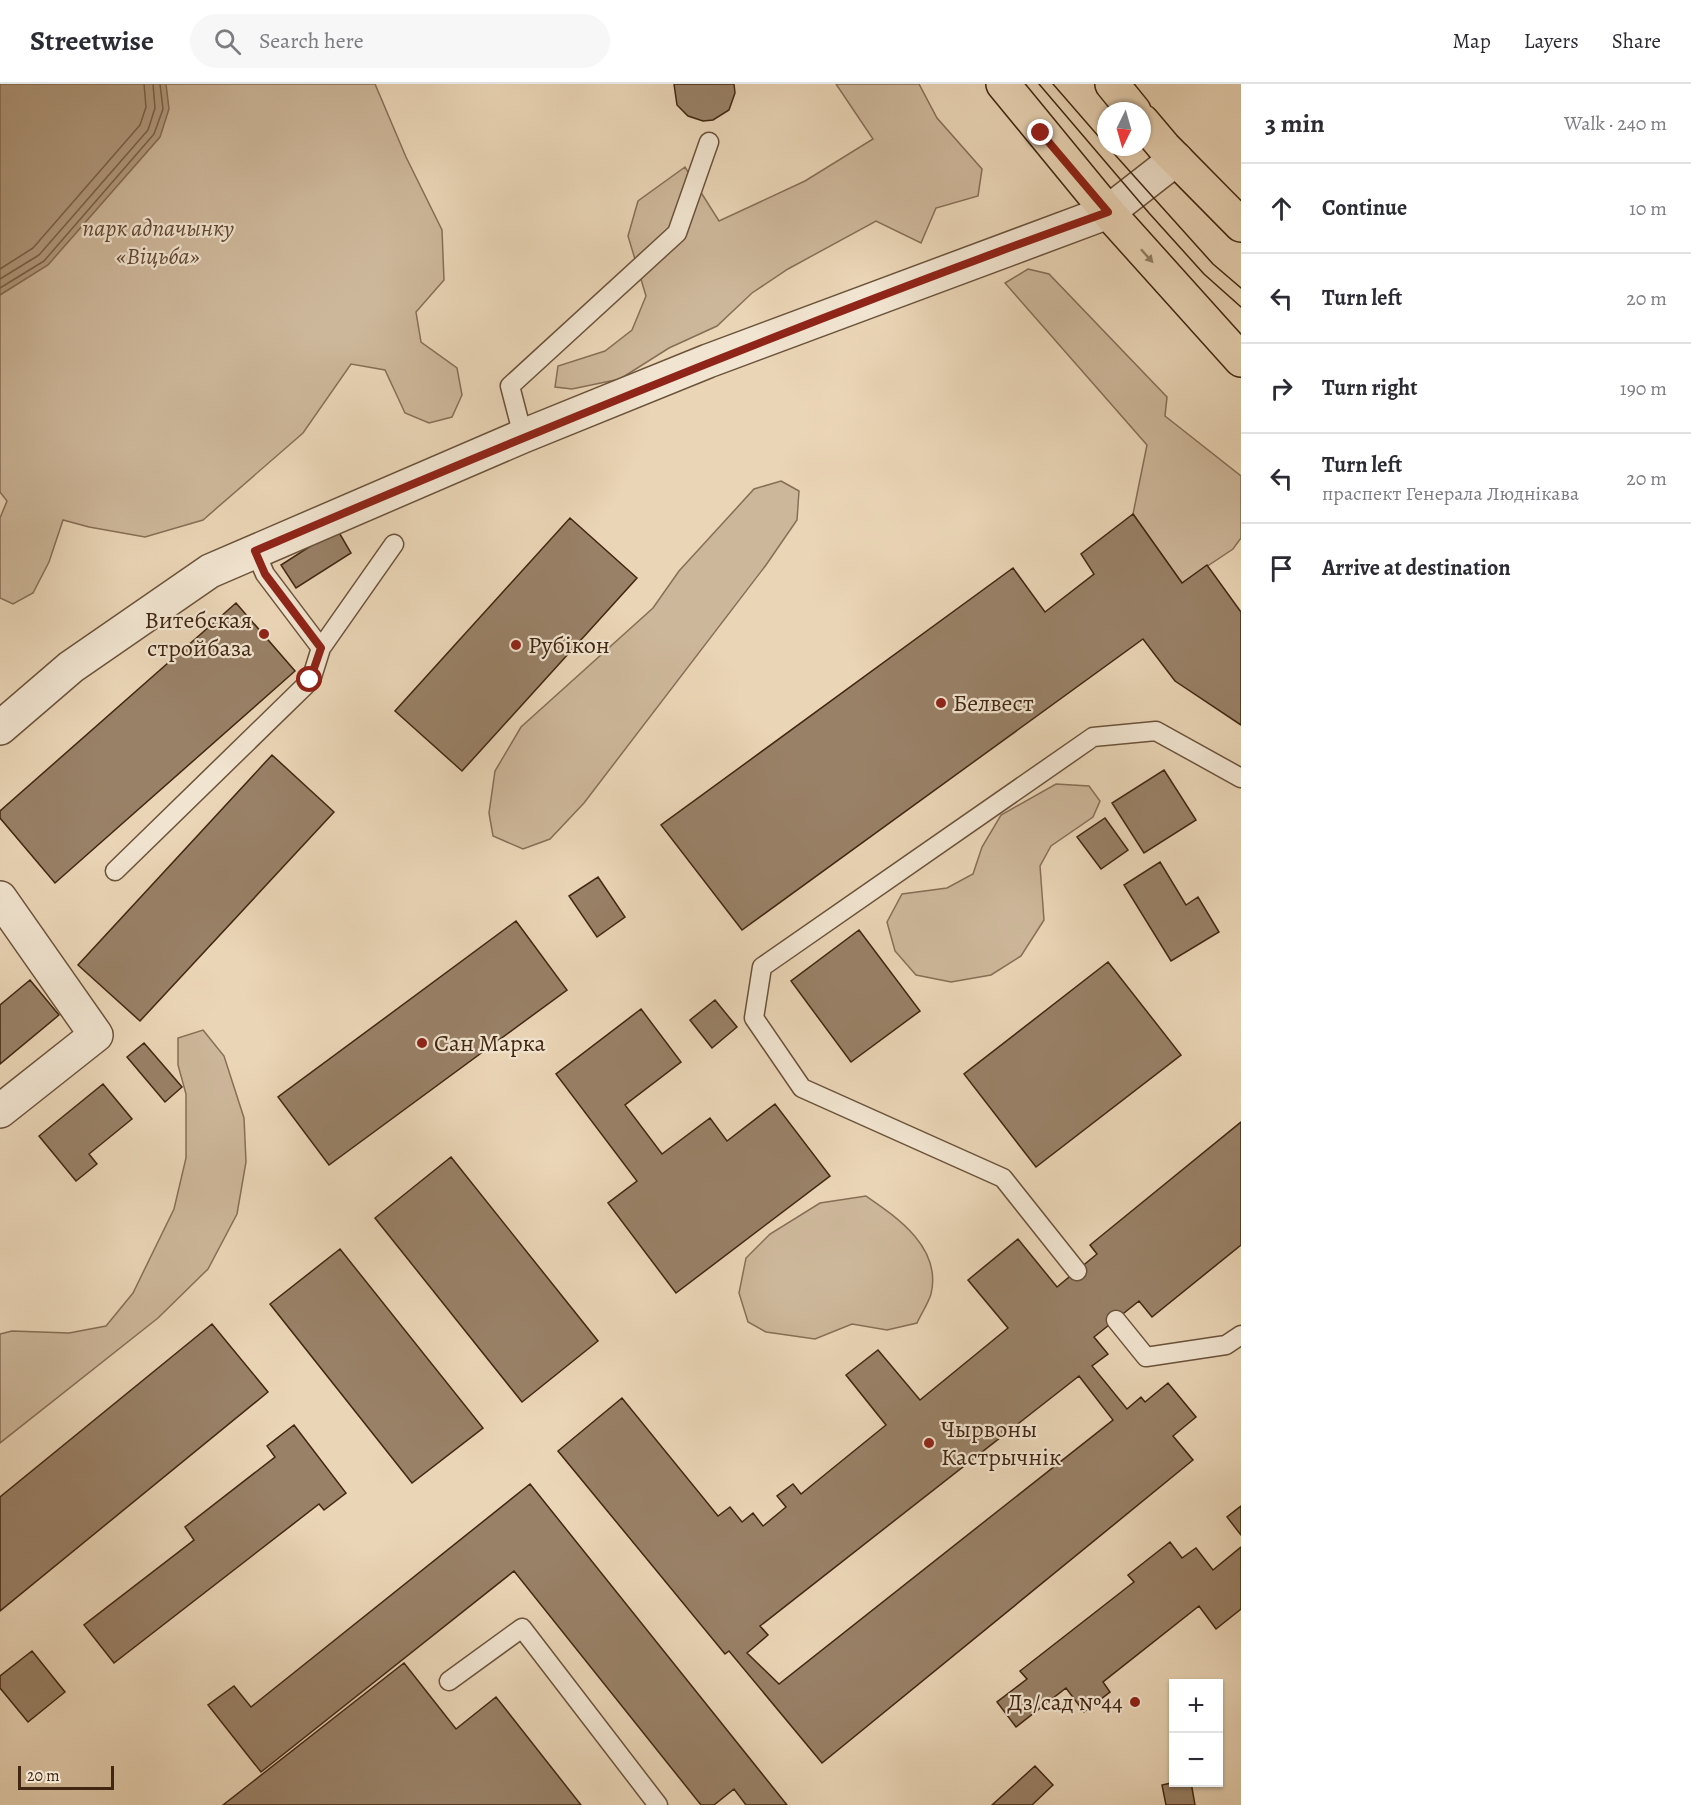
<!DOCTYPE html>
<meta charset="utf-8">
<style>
:root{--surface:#fff;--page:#f7f7f7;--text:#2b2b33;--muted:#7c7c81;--line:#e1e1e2}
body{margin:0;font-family:Alegreya,serif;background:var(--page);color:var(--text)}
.controls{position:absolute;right:18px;bottom:18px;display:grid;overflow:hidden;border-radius:0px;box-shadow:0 2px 4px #0004}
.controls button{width:54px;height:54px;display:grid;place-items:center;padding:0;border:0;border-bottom:2px solid var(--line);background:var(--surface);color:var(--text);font:30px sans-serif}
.compass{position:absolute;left:1097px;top:18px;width:54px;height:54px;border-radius:50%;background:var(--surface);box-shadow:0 2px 4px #0004;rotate:185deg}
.scale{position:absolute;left:18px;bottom:15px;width:96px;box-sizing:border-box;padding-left:6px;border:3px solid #412611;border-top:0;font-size:16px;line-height:21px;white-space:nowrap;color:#412611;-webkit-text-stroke:4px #f1e4d0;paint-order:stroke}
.stop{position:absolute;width:18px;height:18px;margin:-14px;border:4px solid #8f2418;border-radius:50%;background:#fff}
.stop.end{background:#8f2418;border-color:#fff;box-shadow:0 2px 6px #0008}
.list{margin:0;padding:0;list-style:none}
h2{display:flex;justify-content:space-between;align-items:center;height:78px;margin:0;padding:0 24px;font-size:26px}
h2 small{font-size:20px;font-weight:400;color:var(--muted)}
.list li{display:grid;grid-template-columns:39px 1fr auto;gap:18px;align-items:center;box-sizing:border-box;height:90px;padding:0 24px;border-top:2px solid var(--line)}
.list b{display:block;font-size:22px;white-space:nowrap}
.list p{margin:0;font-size:20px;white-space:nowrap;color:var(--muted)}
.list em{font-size:20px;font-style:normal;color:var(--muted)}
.icon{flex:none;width:33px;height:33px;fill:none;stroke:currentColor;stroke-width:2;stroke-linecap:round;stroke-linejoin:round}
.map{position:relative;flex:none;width:1241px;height:1721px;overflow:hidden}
header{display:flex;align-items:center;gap:36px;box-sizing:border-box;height:84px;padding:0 30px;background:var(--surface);border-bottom:2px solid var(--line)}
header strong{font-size:28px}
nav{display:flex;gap:33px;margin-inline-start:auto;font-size:21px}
.search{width:420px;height:54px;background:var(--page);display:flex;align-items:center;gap:15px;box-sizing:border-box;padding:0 21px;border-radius:33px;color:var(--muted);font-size:22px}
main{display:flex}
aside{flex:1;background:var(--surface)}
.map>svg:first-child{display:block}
.green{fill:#cdb79a;stroke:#876e56;stroke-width:1.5}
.water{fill:#b19a7e;stroke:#846c52;stroke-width:1.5}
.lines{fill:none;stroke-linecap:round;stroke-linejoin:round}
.shore{stroke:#796048;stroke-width:1.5}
.building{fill:#998167;stroke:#412611;stroke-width:1.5;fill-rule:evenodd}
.service-casing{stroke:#6b523a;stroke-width:21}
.minor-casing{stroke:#6b523a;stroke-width:36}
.primary-casing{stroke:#412611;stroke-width:36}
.service{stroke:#f1e4d0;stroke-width:18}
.minor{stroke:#f1e4d0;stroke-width:33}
.primary{stroke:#ead5b6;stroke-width:33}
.tram{stroke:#412611;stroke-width:1.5}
.oneway{fill:#967e64}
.route{stroke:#8f2418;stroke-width:8}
.poi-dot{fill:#8f2418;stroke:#f1e4d0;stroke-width:2}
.labels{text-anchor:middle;stroke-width:4.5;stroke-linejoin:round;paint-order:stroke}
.park-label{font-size:24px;font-style:italic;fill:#644a33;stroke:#f1e4d0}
.poi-label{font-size:24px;fill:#412611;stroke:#f1e4d0;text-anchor:start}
</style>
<header>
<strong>Streetwise</strong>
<div class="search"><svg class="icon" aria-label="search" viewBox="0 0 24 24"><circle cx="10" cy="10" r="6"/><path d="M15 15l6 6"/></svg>Search here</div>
<nav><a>Map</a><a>Layers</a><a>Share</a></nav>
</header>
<main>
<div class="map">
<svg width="1241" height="1721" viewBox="0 0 1241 1721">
<rect width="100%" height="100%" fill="#ead5b6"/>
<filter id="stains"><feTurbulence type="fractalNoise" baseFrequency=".00333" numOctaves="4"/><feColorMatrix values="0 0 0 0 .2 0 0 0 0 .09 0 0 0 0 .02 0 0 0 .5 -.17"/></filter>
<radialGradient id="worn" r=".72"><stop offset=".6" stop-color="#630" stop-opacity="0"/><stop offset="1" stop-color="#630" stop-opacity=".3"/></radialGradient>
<!-- green -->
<path class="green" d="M0,0H375L406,73L442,146L444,196L416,228L421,258L457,284L462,311L452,333L429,339L405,329L385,286L351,280L303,349L203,436L145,453L89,443L63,436L49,478L33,509L13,520L0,514V434L7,417L0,408Z
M836,0H919L937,34L982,85L978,112L936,124L921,159L876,137L788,185L752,209L717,242L669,264L620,295L572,305L555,303L558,282L605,267L632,246L646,212L628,152L638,117L685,83L719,137L805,97L873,55Z
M1028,185L1049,190L1167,313L1165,332L1241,392V454L1233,465L1182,499L1133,430L1147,361L1005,199Z
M781,397L799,407L797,436L766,481L584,719L550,755L523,765L493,752L489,729L495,687L521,643L653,524L679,487L754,405Z
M1056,700L1089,702L1100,717L1093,733L1051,762L1040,782L1044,836L1021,872L991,891L951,898L916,891L895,867L887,838L902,810L947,804L973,790L982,763L1001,731Z
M203,946L224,972L244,1034L246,1078L237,1130L208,1185L158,1234L0,1359V1250L12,1247L69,1249L106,1242L133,1209L174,1125L186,1074V1010L178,981V954Z
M866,1112C898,1134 942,1164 931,1210C928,1220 921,1230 917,1239L887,1246L852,1240L815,1255L766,1248L748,1238L739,1209L746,1174L770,1150L820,1119Z"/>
<!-- water -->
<path class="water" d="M0,0H166L169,25L160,53L48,181L0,211Z"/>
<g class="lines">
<!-- shore -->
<path class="shore" d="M0,185L33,164L140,41L146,23L144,0
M0,195L39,171L148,46L155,24L153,0
M0,204L44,177L154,50L163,25L160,0"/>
</g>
<!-- building -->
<path class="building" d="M674,0H734L735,9L729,26L713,36L703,37L688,32L677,21Z
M1133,430L1182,499L1207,481L1241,528V641L1175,597L1143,555L742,846L661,741L1013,484L1045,528L1094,490L1081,470Z
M570,434L637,494L462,687L395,627Z
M337,445L351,469L296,504L281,481Z
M236,519L295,587L55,799L0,734V727Z
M272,671L334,728L140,937L78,881Z
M1164,686L1196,736L1144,769L1112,719Z
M1105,734L1128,766L1101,785L1077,753Z
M1160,778L1186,821L1198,813L1219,848L1171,877L1124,801Z
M598,793L625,833L597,853L569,812Z
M516,837L567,906L329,1081L278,1013Z
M859,846L920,927L851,978L791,897Z
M1108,878L1181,971L1036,1083L964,990Z
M30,896L59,931L0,980V921Z
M715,916L737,943L712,964L690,936Z
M641,925L681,978L625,1021L662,1070L710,1034L727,1057L775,1020L830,1092L676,1209L608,1119L637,1097L556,990Z
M144,959L182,1003L165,1018L127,973Z
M103,1000L132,1035L89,1070L97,1080L76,1097L39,1052Z
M1241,1038V1161L1152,1233L1139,1217L1094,1253L1108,1270L1092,1282L1127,1325L1141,1313L1145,1318L1168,1299L1196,1333L1173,1352L1193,1376L822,1679L729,1567L725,1570L558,1367L622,1314L718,1432L730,1423L742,1438L753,1429L763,1442L786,1423L777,1412L793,1400L801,1410L886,1341L846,1291L878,1266L920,1316L1008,1244L968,1196L1018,1155L1057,1203L1097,1170L1090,1161ZM1079,1292L1113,1336L779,1600L747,1569L768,1551L760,1542Z
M451,1073L598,1257L522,1318L375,1134Z
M340,1165L483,1344L412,1399L270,1220Z
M212,1240L268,1308L0,1527V1413Z
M294,1341L346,1409L324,1426L319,1420L114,1579L84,1541L194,1456L185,1443L275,1373L267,1362Z
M530,1400L787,1721H746L734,1705L714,1721H701L514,1487L261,1688L208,1621L234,1602L251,1623Z
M1241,1422V1451L1227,1433Z
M1170,1458L1182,1474L1196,1464L1213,1486L1241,1463V1525L1216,1545L1199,1522L1103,1598L1110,1608L1084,1628L1066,1604L1016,1643L997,1618L1027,1595L1020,1587L1134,1498L1128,1491Z
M32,1567L65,1608L28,1638L0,1604V1592Z
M404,1579L456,1645L496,1613L581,1721H223Z
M1035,1682L1053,1701L1032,1721H992Z
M1175,1698H1191L1195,1721H1166L1162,1701Z"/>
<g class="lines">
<!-- service casing -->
<g class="service-casing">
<path id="service" d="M523,352L510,302L677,149L709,58
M255,467L265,490L321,564L394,460
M115,787L311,596L321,564
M1077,1187L1003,1094L802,1004L754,934L762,883L1093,653L1156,647L1241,694
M1116,1236L1146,1273L1226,1261L1241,1251
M449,1597L522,1544L658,1721"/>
</g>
<!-- minor casing -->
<g class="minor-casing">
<path id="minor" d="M0,644L71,583L210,487L523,352L708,277L1108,128L1176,75
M0,814L96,951L0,1027"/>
</g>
<!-- primary casing -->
<g class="primary-casing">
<path id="primary" d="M1003,0L1108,128L1241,276
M1112,0L1134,27
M1142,37L1164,63L1241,141"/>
</g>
<!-- service -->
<use href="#service" class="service"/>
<!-- minor -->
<use href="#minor" class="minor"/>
<!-- primary -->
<use href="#primary" class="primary"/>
<!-- tram -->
<path class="tram" d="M1039,0L1149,129L1204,190L1241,223
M1053,0L1106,61
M1108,63L1213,180L1241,204"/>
</g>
<!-- one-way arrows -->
<defs><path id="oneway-solid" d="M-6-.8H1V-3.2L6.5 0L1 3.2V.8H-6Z" transform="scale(1.5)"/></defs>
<use class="oneway" href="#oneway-solid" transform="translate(1147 172) rotate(48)"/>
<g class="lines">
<!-- route -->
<path class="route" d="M310,596L321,564L265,490L255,467C537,346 819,231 1108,128L1041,49"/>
</g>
<!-- markers -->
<g class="poi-dot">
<circle cx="264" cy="550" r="6"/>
<circle cx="516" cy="561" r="6"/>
<circle cx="941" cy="619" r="6"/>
<circle cx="422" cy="959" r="6"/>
<circle cx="929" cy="1359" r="6"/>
<circle cx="1135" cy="1618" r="6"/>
</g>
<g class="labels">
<!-- park labels -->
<g class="park-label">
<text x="158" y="152">парк адпачынку<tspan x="158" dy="28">«Віцьба»</tspan></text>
</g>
<!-- poi labels -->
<g class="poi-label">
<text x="252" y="544" text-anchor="end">Витебская<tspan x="252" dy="28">стройбаза</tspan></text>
<text x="528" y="569">Рубікон</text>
<text x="953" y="627">Белвест</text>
<text x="434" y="967">Сан Марка</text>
<text x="941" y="1353">Чырвоны<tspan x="941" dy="28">Кастрычнік</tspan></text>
<text x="1123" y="1626" text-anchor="end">Дз/сад №44</text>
</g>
</g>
<rect width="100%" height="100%" filter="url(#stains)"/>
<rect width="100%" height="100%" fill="url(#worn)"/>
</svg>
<div class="controls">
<button>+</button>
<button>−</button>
</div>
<svg class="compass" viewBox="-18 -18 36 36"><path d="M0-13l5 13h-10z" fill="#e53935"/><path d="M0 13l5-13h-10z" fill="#7c7c81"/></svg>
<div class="scale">20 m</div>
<div class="stop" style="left:310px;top:596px"></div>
<div class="stop end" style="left:1041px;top:49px"></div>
</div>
<aside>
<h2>3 min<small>Walk · 240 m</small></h2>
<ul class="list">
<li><svg class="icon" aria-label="ahead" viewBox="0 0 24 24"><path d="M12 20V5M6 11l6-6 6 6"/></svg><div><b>Continue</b></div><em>10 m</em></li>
<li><svg class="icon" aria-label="left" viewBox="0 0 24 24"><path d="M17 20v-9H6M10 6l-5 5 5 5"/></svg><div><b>Turn left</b></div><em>20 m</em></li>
<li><svg class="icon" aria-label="right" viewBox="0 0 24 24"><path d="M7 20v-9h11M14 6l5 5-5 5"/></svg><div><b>Turn right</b></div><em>190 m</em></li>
<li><svg class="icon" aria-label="left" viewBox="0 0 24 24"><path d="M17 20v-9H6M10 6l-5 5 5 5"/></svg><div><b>Turn left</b><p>праспект Генерала Люднікава</p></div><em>20 m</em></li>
<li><svg class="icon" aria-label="arrive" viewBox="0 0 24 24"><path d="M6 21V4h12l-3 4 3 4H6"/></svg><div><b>Arrive at destination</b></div></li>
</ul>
</aside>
</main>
